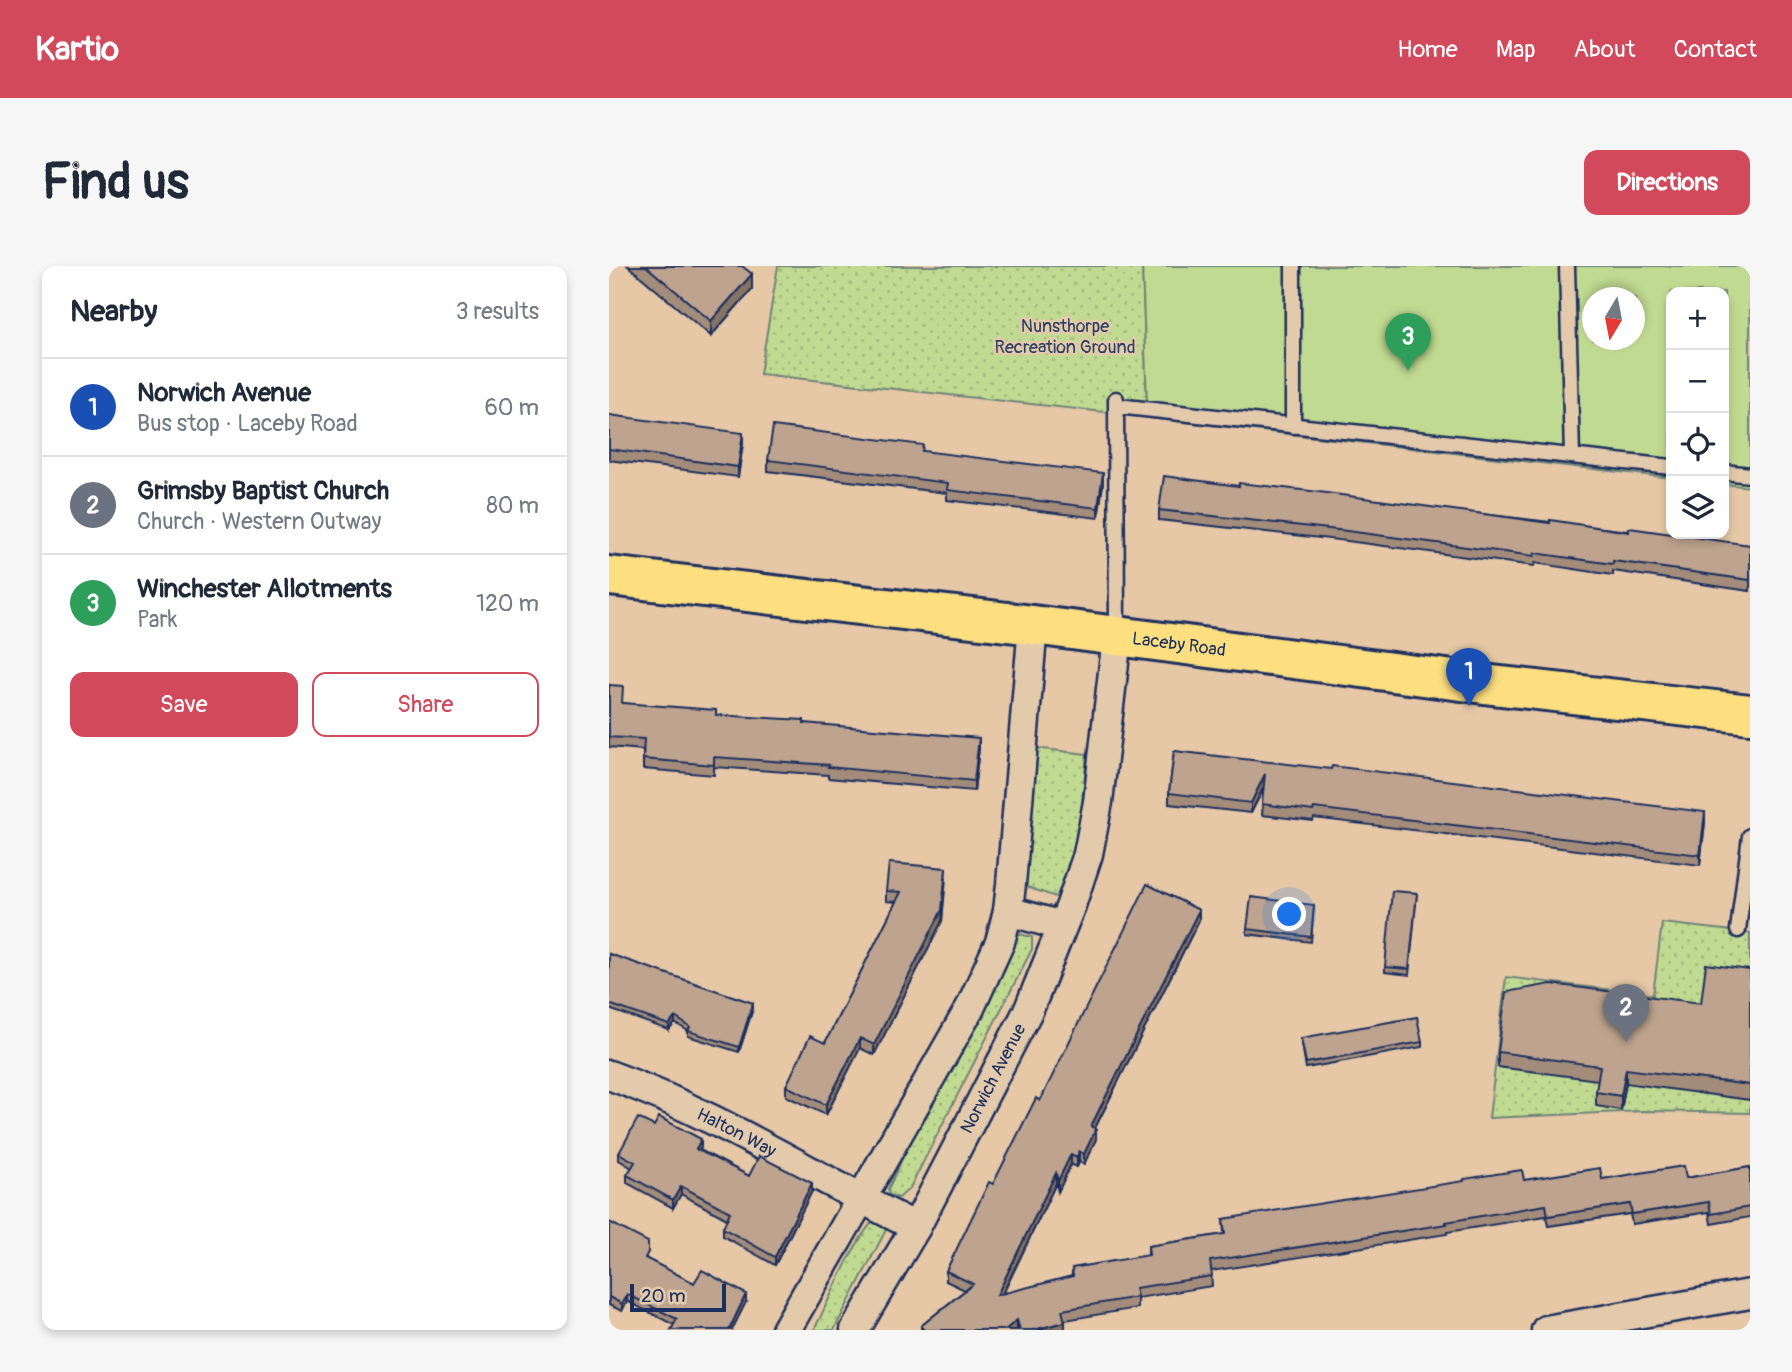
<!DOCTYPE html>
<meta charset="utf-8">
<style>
:root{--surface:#fff;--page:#f6f6f7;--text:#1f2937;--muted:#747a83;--line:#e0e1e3;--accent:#d1495b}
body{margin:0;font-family:Pangolin,sans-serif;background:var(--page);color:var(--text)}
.controls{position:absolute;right:21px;top:21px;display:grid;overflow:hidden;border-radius:14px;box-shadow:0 4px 10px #0003}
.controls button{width:63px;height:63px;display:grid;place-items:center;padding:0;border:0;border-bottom:2px solid var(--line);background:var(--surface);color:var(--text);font:35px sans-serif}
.compass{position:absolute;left:973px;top:21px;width:63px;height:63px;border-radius:50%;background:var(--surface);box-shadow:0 4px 10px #0003;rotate:190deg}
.scale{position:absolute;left:21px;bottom:18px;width:96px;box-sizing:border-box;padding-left:7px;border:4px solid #1b2f5e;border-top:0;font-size:19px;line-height:24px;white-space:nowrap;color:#1b2f5e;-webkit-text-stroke:5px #e3caab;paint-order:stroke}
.you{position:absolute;left:681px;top:649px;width:24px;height:24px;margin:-18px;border:5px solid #fff;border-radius:50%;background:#1a73e8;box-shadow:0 0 0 10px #1a73e833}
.badge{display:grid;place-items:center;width:46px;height:46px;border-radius:50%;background:var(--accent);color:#fff;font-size:23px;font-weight:700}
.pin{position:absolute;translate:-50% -58px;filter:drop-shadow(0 2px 4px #0008)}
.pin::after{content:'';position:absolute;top:37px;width:24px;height:21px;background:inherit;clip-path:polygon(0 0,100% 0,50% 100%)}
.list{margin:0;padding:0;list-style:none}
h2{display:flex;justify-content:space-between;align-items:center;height:91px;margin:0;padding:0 28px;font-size:30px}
h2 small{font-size:23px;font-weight:400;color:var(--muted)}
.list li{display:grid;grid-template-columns:46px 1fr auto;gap:21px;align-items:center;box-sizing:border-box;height:98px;padding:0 28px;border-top:2px solid var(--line)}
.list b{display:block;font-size:26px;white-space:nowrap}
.list p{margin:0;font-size:23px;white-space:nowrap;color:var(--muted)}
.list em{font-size:23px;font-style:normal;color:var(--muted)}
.actions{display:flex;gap:14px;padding:21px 28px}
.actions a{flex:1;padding:16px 0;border:2px solid var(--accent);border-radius:14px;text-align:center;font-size:24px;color:var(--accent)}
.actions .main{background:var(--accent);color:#fff}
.icon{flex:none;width:38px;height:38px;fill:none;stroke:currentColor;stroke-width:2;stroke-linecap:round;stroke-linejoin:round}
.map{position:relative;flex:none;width:1141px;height:1064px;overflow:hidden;border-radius:14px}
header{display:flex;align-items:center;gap:42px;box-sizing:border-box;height:98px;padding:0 35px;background:var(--accent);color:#fff}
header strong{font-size:33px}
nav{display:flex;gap:38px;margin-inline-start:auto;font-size:24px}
.intro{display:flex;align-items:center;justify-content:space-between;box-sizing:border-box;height:168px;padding:0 42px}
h1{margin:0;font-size:49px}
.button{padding:18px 32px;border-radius:14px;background:var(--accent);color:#fff;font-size:24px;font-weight:700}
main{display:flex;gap:42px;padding:0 42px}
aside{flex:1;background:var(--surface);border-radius:14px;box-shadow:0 4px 10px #0003}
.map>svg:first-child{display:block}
.grass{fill:url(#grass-dots);stroke:#6e8478;stroke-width:2}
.garden{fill:#c1da91;stroke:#6e8478;stroke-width:2;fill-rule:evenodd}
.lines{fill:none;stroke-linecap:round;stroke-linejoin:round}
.service-casing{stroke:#1b2f5e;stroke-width:19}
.minor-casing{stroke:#1b2f5e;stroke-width:33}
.trunk-casing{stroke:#1b2f5e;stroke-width:44}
.service{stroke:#e3caab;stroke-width:14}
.minor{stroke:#e3caab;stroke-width:28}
.trunk{stroke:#fddf80;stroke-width:38}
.wall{fill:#a38d7a;stroke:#1b2f5e;stroke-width:2}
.shaded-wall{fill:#857363;stroke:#1b2f5e;stroke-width:2}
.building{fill:#bea48e;stroke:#1b2f5e;stroke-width:2}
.labels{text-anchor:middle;stroke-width:5;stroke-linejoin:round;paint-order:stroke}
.park-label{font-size:18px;fill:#2c4063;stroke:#e3caab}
.street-label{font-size:18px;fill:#1b2f5e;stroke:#e3caab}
</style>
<header>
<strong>Kartio</strong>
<nav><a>Home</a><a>Map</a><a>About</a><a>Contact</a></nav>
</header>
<div class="intro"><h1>Find us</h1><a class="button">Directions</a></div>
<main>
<aside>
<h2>Nearby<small>3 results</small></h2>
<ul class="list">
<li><span class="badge" style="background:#1a4fb4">1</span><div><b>Norwich Avenue</b><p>Bus stop · Laceby Road</p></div><em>60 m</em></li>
<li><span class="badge" style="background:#6b7280">2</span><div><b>Grimsby Baptist Church</b><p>Church · Western Outway</p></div><em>80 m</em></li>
<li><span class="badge" style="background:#2e9e5b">3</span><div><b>Winchester Allotments</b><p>Park</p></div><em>120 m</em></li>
</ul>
<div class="actions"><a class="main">Save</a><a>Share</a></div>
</aside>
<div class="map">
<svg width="1141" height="1064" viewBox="0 0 1141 1064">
<defs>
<pattern id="grass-dots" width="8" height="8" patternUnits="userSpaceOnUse" patternTransform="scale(1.75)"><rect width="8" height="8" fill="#c1da91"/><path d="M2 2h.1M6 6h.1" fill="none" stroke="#a5bb7f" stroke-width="1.8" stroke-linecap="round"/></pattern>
</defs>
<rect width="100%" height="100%" fill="#e6c8a6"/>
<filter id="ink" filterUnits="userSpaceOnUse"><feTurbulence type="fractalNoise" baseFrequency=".0143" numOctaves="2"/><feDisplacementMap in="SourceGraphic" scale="14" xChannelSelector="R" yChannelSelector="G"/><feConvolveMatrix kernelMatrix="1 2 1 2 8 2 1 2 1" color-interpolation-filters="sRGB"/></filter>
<g filter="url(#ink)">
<!-- grass -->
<path class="grass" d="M169,0H533L538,137L504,147L151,108Z
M425,482L478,488C473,536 471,587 447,631L415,620Z
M1053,657L1141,667V847L1035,845L880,852L897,711L1044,729Z
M410,668L423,671V683L301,922L290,932L280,929L279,923L306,865Z
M269,949L279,960L225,1064H205C221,1032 245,974 269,949Z"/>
<!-- garden -->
<path class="garden" d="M533,0H1141V221L1115,218V26H1062V212L540,152L538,137ZM984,32H1026V74H984Z"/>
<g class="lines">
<!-- service casing -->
<g class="service-casing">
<path id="service" d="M684,0V160
M958,0L963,190
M507,133L508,369
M508,140L1062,201
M1115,206L1141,209
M1129,664L1141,570"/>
</g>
<!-- minor casing -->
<g class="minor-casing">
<g id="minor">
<path d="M399,645L453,660"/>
<path id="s1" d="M0,809C108,848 204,910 307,961"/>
<path d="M177,1064L361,742L391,676L399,645L402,618L424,359"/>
<path id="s2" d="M246,1064L307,961L420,743L462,639L479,588L489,536L508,371"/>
<path d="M937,1064L1141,1028"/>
</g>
</g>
<!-- trunk casing -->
<g class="trunk-casing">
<g id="trunk">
<path id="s3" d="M0,310L424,359L883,419L1141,448"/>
</g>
</g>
<!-- service -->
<use href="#service" class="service"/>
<!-- minor -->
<use href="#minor" class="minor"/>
<!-- trunk -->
<use href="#trunk" class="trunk"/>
</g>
<!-- wall -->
<path class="wall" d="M19,0H133L143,23L102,70Z
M0,149L134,177L129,211L0,194Z
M314,185L494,218L489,252L338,234V227L159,205V194Z
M630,220L1141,279V325L1004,305V309L926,297L925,300L738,275L550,254V244Z
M0,419L14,437L107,449L195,457L370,482L365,525L219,512V509L105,501V509L34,503V484L0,481Z
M565,485L1096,556L1091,599L705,552L704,555L653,549L655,522L642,547L560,538V527Z
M337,612L333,655L265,789L251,782L217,849L177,830V820L216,777L287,636L277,635V625Z
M808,627L800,709L776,706V701Z
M705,639L702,676L638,668V663Z
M590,654L486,862L487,873L475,898L470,896L468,901L462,898L449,926L447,917L394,1028L463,1010V1002L539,990V980L615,968L614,953L915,914L1077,912L1141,901V951L1102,958L1100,946L1023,958L1021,948L939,960L937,950L838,966V968L602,1005L603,1020L528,1032V1042L456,1054V1064H312V1060L356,1024L337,1015V1005L384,918Z
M0,688L144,742L130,786L79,770V765L66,757L60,764L0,743Z
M1141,704V834L1017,817L1012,844L987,840V826L989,814L889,801V786L1092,737Z
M692,772L813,776V781L697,802Z
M45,860L92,881L91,884L140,910L203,925L166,999L114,970V962L118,953L72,928L64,942L18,917V909L23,902L10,894V887Z
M0,956L39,994L85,1017L137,1036L65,1059L18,1035L13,1045L0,1039Z"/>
<!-- shaded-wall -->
<path class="shaded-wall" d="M143,8V23L102,70V55Z
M134,167V177L129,211V201Z
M494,207V218L489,252V242Z
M370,472V482L365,525V515Z
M656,508V518L642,547V537Z
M1096,546V556L1091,599V589Z
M337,602L333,655L265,789V779Z
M590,644V654L482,870V860Z
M144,737V742L130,786V781Z
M66,751V757L60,764V759Z
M251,772V782L217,849V839Z
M1017,803V817L1012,844V830Z
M487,863V873L475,898V888Z
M92,873V881L87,890V883Z
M470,885V896L468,901V891Z
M462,888V898L449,926V915Z
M447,907V917L388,1039V1029Z
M203,917V925L166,999V991Z
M72,920V928L64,942V934Z
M18,1028V1035L13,1045V1038Z
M137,1028V1036L123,1064H120Z
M408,1054V1064H396Z
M456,1056V1064H424Z"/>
<!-- building -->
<path class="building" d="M37,0H133L143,8L102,55Z
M0,149L134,167L129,201L0,183Z
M164,160L314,179L313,185L494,207L489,242L338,224L339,217L159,194Z
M555,210L630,220V217L710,226L941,257V254L1020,266V262L1141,279V314L1004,295V298L926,287L925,290L738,265L550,244Z
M0,419L14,420L13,437L107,444V449L195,454V457L370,472L365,515L219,501L220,499L105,491V499L34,493L35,473L0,471Z
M565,485L722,503L723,500L1096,546L1091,589L705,542L704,545L653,538L656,508L642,537L560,527Z
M280,597L337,602L333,644L265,779L251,772L217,839L177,820L201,770L216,777L292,626L277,625Z
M538,618L590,644L482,860L487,863L475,888L470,885L468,891L462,888L449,915L447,907L388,1029L464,1010L463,1002L540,989L539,980L616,968L614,953L855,915V913L913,904L915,914L991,902L993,913L1075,900L1077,912L1141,901V941L1102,948L1100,936L1023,948L1021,938L939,950L937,939L837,956L838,958L601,995L603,1010L526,1022L528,1031L453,1044L456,1056L424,1064H411L408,1054L396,1064H315L312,1060L364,1018L337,1005L380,916L384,918L427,832L431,835Z
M783,625L808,627L800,703L776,701Z
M642,631L705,639L702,671L638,663Z
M0,688L144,737L130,781L79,765L81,761L66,751L60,759L0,738Z
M1097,698L1141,704V819L1017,803L1012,830L987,826L991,800L889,786L897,726L942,718L1092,737Z
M808,751L813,776L697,797L692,772Z
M50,851L92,873L87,883L140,910L150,890L203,917L166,991L114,962L121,946L72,920L64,934L18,909L26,896L10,887L29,852L45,860Z
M0,956L39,976V986L36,992L85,1017L93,1004L137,1028L120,1064H62L68,1053L18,1028L13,1038L0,1031Z"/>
</g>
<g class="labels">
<!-- park labels -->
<g class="park-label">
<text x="456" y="66">Nunsthorpe<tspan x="456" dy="21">Recreation Ground</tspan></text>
</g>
<!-- street labels -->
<g class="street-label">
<text dy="6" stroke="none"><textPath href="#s3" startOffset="574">Laceby Road</textPath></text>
<text dy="6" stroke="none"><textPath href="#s2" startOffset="287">Norwich Avenue</textPath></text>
<text dy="6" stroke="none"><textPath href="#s1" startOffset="140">Halton Way</textPath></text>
</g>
</g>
</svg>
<div class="controls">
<button>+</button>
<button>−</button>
<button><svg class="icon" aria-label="locate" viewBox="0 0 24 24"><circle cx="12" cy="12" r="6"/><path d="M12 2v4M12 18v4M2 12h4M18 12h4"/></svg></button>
<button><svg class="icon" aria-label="layers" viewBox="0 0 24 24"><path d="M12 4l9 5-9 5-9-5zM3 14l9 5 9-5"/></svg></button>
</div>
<svg class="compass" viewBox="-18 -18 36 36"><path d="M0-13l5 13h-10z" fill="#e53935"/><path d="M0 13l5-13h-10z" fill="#747a83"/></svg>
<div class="scale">20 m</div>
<div class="you"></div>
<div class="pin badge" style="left:860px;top:440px;background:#1a4fb4">1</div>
<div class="pin badge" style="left:1017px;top:776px;background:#6b7280">2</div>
<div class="pin badge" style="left:799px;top:105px;background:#2e9e5b">3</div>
</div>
</main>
